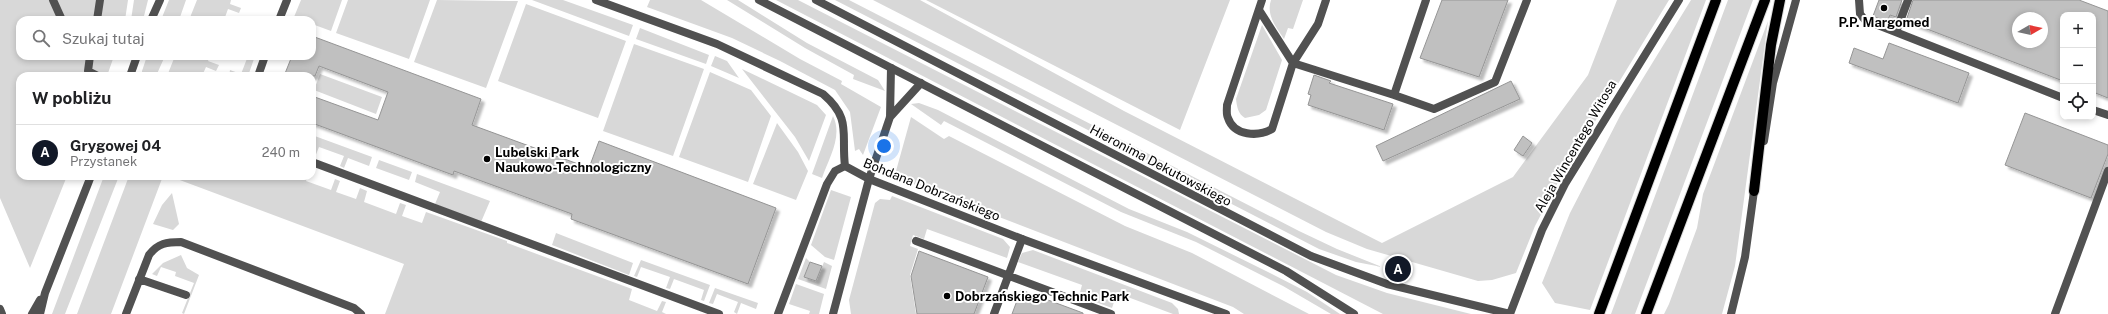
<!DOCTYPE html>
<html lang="pl">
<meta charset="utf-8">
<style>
:root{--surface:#fff;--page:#f6f6f6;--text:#202124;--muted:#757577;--line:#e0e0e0;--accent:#111827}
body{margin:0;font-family:"Public Sans",sans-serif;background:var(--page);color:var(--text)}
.controls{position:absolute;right:12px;top:12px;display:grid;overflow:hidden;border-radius:8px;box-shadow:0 2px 6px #0003}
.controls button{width:36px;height:36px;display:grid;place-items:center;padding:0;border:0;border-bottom:1px solid var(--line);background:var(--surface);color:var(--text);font:20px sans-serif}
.compass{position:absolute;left:2012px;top:12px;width:36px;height:36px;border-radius:50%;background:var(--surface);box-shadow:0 2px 6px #0003;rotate:81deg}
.you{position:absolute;left:884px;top:146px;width:14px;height:14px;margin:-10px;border:3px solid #fff;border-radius:50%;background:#1a73e8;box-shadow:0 0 0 6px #1a73e833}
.badge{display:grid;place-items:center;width:26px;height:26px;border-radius:50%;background:var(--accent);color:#fff;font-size:13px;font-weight:700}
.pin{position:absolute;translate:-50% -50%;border:2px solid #fff;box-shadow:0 1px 4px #0006}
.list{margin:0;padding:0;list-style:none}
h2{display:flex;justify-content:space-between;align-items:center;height:52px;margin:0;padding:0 16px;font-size:17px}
h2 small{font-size:13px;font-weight:400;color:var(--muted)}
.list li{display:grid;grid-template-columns:26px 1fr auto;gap:12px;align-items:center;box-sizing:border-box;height:56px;padding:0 16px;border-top:1px solid var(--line)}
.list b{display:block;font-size:15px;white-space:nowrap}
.list p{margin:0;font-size:13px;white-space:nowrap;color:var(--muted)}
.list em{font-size:13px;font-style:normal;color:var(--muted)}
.icon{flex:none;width:22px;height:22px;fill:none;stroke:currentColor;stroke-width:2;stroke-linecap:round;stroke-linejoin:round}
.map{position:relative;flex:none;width:2108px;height:314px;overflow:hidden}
.search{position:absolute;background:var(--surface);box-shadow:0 2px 6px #0003;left:16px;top:16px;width:300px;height:44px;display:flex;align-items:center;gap:10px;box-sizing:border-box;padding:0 14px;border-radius:12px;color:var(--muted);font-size:15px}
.panel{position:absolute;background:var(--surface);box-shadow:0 2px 6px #0003;left:16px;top:72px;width:300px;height:108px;border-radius:12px}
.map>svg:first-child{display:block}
.green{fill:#d8d8d8}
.building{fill:#c0c0c0;stroke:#959595;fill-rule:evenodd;filter:url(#shadow)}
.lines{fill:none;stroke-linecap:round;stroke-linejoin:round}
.primary-casing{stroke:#dbdbdb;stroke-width:12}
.service{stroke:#515151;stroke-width:8}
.minor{stroke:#515151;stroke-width:8}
.tertiary{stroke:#515151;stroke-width:8}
.primary{stroke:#000;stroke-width:10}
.poi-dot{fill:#000;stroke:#fff;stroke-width:1.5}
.labels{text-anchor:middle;stroke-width:4;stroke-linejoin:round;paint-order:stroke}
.poi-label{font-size:13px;font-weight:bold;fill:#000;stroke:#fff;text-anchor:start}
.street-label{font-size:13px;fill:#000;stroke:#fff}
</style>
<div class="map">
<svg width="2108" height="314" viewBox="0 0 2108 314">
<defs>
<filter id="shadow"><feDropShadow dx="3.5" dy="3.5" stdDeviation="1" flood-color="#0004"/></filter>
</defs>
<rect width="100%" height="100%" fill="#fff"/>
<!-- green -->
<path class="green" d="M0,0H128L125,20H20V56H114L107,76H20V176H67L30,268L0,198Z
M134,0H148L143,20H131Z
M169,0H186L179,20H161Z
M197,0H231L230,4L241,8L239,13L228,9L224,20H189Z
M301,0H342L331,31L312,24V20H301L294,17Z
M348,0H430L409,59L336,33Z
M437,0L518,1L486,88L414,62Z
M532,0H563L633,25L629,36Z
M650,0H701L800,59L842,81L841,84L881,107L863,155L859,149L855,151L850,112L835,90L780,61L732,38L647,7Z
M727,0H738L807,43L878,80L885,91L853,79L854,75L805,48Z
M776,0H798L1336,275L1387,293L1471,314H1383Z
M835,0H849L1299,231L1337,249L1382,267L1356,262L1319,249Z
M873,0H920L1124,111L1382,243L1513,177L1588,75L1617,0H1669L1557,184L1535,226L1516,273L1492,280L1478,281L1367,249L1326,232Z
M926,0H1230L1180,130Z
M1271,0H1303L1293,29L1288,28L1284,39C1276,27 1266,15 1271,0Z
M1691,0H1706L1590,310L1555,303L1542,283L1570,213L1621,114Z
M1728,0H1753L1635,314H1611Z
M526,4L626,41L598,118L498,81Z
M1768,21L1735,266L1722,314H1664L1669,304L1697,228L1703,194Z
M1262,25L1282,60L1266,110L1259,115L1245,118C1238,114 1237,107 1236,99Z
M640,28L709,55L706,64L636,39Z
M634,44L704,69L673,156L603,131Z
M147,56H165L156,76H142V71Z
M175,56H210L208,61L219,65L216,71L206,67L202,76H167Z
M248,56H255L248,76H229L230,70L241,74Z
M715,56L727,61L739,78L711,66Z
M742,69L817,105L826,115L809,161L795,137Z
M710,72L751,90L771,116L748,182L679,157Z
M320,74L382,97L376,114L314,90Z
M919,103L938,110L1129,209L1187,232L1270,273L1307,292L1340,314H1331L1283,286L1196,242L1121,212L944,121L941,125L911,104Z
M833,116C843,136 829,158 822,178L812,174Z
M911,117L944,139L949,136L1125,226L1192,253L1309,314H1244L1233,307L900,179L896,171Z
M777,123L798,152L808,171L796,200L753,184Z
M312,135L372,157L369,166L348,158L344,168L340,166L344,156L319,147L315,157L312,156L314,145Z
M379,160L412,172L409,180L376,168Z
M417,174L490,201L481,222L435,204L440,192L415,182Z
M104,176H119L65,314H52Z
M129,176H163L111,314H77Z
M169,176H294L301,178L302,176H308L306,181L331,190L335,179L340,181L336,192L356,199L360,188L367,191L364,202L396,214L400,203L406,205L402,216L422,223L426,212L507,241V243L632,289L629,300L657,311L662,301L666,302L662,312L666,314H385L404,264Z
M831,190L851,197L834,260L825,257L811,245Z
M172,193L179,224L173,230L153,224L162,205Z
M892,196L1003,239L1010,247L1007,258L927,229L924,239L913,235L910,246L918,249L910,275L916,314H851L849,300L875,203L880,199L890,200Z
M556,233L633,263L629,275L552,245Z
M1033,250L1172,303L1178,309L1179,314H1173L1117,293L1112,308L1079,296L1082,285L1018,262L1022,253Z
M181,255L187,268L199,275L184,314L182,313L194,283L175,276L176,272L161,267L157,276L152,274L163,263Z
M806,258L810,262L804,277L816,281L824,262L832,266L826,289L798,279Z
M641,260L710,285L704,301L701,300L704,290L674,279L670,289L666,288L670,277L641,267L637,277L634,276Z
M796,284L824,294L819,314H809L810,311L789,304Z
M715,288L758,303L756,309L741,303L737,314L734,312L738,302L717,294L713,304L709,303Z"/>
<!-- building -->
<path class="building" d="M1442,0H1508L1479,77L1420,58Z
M1879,0H1902L1896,17L1890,15L1887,22L1873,16Z
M1913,0H2079L2108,11V98L2093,92V15H2063V81L1906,21ZM2018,18H2042V42H2018Z
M312,36L481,99L472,125L589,168L599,141L776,208L748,284L571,219L572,214L454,171L453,175L312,123V96L378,120L388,92L319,66L315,76H284L292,56H312Z
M1889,43L1969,73L1958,103L1849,63L1854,48L1883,59Z
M1314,75L1331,81L1329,83L1393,104L1384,130L1308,105L1311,95L1308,94Z
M1511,81L1520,99L1383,161L1376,146Z
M2025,113L2108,145V154L2091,198L2005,165Z
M1523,136L1532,143L1523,156L1514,150Z
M919,251L988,277L974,314H917L911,276Z
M810,262L822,266L816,281L804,277Z
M1021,290L1083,313V314H1012Z"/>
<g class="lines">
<!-- primary casing -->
<g class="primary-casing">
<path id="primary" d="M1754,191L1771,45L1780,0
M1599,314L1716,0
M1646,314L1765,0"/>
</g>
<!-- service -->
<path class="service" d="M53,0L62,20
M1262,0L1227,105C1227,109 1226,115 1228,118C1234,136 1258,137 1272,129L1293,63L1394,95L1426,0
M1859,0L1860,14L1865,20L2063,98
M1259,10L1293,63L1318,24L1326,0
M97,20L100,0
M1896,32L1908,0
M90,56L88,71L98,76
M1394,95L1434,109L1495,82L1527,0
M2093,110L2108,115
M312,162L719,314
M916,241L1111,314
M139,279L186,295
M0,309L2,314
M126,314L149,255C158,243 167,242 181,242L354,308L361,314
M778,314L827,184L835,171L845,166
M994,314L1022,239
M2055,314L2108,171"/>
<!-- minor -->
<path class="minor" d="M596,0L717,44L823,94C852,119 841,133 845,166L869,179L1022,239L1226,314
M279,20L287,0
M258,76L265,56
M890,117L921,83
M1764,141L1773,83L1796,0
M833,314L869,179L890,117L891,68"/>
<!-- tertiary -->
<path class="tertiary" d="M759,0L1286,271L1354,314
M816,0L1311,256L1387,284L1510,314
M151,20L160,0
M130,76L137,56
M32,314L40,300
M40,314L45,293L91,176
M1510,314L1542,230L1565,184L1679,0
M1731,314L1745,257L1754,191"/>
<!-- primary -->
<use href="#primary" class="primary"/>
</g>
<!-- markers -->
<g class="poi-dot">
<circle cx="1884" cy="8" r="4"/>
<circle cx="487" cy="159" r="4"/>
<circle cx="947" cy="296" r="4"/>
</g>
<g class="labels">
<!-- poi labels -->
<g class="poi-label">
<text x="1884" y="27" text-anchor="middle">P.P. Margomed</text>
<text x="495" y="157">Lubelski Park<tspan x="495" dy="15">Naukowo-Technologiczny</tspan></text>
<text x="955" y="301">Dobrzańskiego Technic Park</text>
</g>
<!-- street labels -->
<g class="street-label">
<text transform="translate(1575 146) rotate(-60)" y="5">Aleja Wincentego Witosa</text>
<text transform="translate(1161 165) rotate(28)" y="5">Hieronima Dekutowskiego</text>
<text transform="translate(932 189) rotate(22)" y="5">Bohdana Dobrzańskiego</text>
</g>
</g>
</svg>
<div class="controls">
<button>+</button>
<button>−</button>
<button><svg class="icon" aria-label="locate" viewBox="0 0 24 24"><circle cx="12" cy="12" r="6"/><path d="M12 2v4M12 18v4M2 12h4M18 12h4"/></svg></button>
</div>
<svg class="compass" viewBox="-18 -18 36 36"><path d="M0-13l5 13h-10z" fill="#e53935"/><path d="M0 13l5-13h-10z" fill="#757577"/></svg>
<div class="you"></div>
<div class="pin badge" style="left:1398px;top:269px">A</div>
<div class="search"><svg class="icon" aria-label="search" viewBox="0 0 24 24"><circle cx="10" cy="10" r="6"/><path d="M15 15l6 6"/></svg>Szukaj tutaj</div>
<section class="panel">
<h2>W pobliżu<small></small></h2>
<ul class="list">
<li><span class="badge">A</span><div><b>Grygowej 04</b><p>Przystanek</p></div><em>240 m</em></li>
</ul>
</section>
</div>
